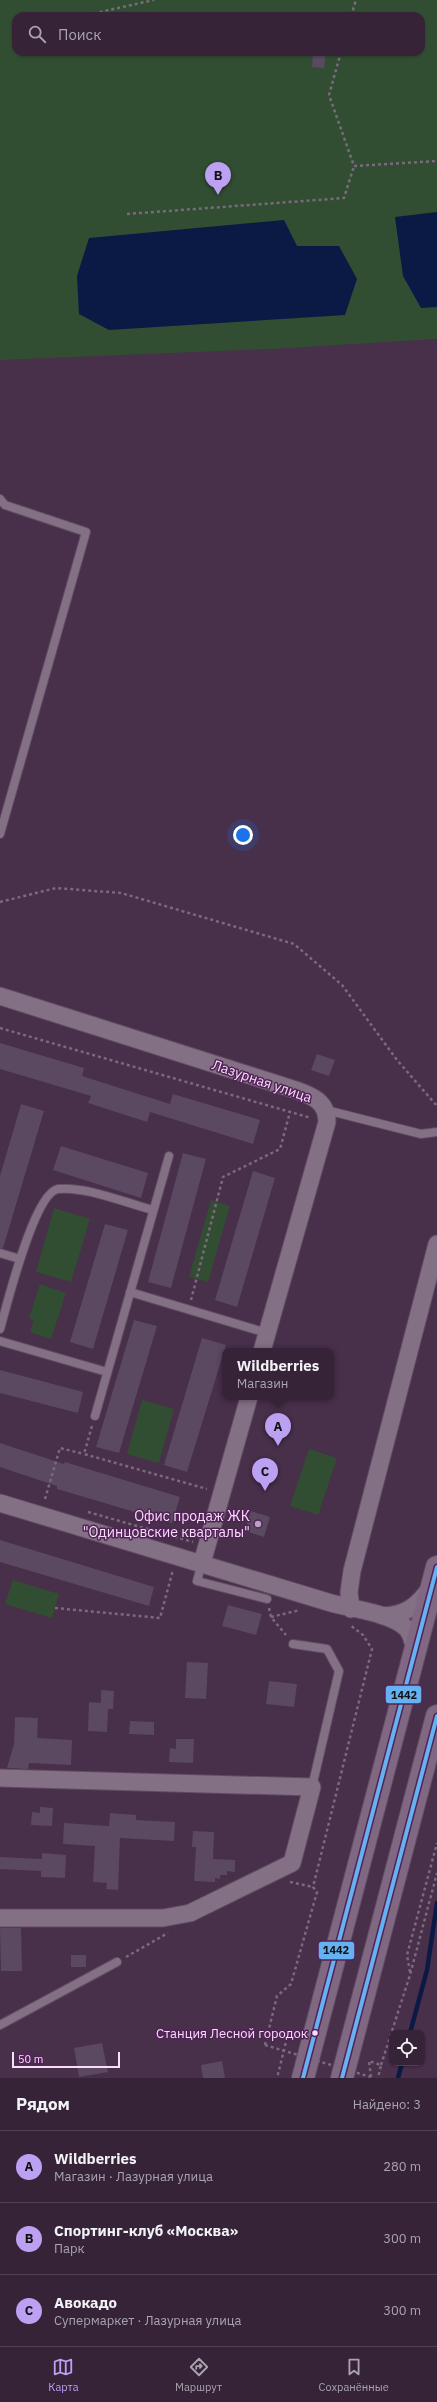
<!DOCTYPE html>
<html lang="ru">
<meta charset="utf-8">
<style>
:root{--surface:#362338;--page:#3d2b40;--text:#f1f3f6;--muted:#aaa4ae;--line:#504053;--accent:#bca0f2}
body{margin:0;font-family:"IBM Plex Sans",sans-serif;background:var(--page);color:var(--text)}
.controls{position:absolute;right:12px;bottom:12px;display:grid;overflow:hidden;border-radius:8px;box-shadow:0 1px 3px #0004}
.controls button{width:36px;height:36px;display:grid;place-items:center;padding:0;border:0;border-bottom:1px solid var(--line);background:var(--surface);color:var(--text);font:20px sans-serif}
.scale{position:absolute;left:12px;bottom:10px;width:108px;box-sizing:border-box;padding-left:4px;border:2px solid #f9ddfb;border-top:0;font-size:11px;line-height:14px;white-space:nowrap;color:#f9ddfb;-webkit-text-stroke:3px #512356;paint-order:stroke}
.you{position:absolute;left:243px;top:835px;width:14px;height:14px;margin:-10px;border:3px solid #fff;border-radius:50%;background:#1a73e8;box-shadow:0 0 0 6px #1a73e833}
.badge{display:grid;place-items:center;width:26px;height:26px;border-radius:50%;background:var(--accent);color:#111;font-size:13px;font-weight:700}
.pin{position:absolute;translate:-50% -33px;filter:drop-shadow(0 1px 2px #0008)}
.pin::after{content:'';position:absolute;top:21px;width:14px;height:12px;background:inherit;clip-path:polygon(0 0,100% 0,50% 100%)}
.popup{position:absolute;left:222px;top:1348px;width:112px;height:52px;box-sizing:border-box;display:grid;place-content:center;border-radius:8px;background:var(--surface);filter:drop-shadow(0 1px 3px #0005);font-size:13px;white-space:nowrap;color:var(--muted)}
.popup b{font-size:15px;color:var(--text)}
.popup::after{content:'';position:absolute;left:50%;top:100%;margin-left:-8px;border:8px solid transparent;border-top-color:var(--surface)}
.list{margin:0;padding:0;list-style:none}
h2{display:flex;justify-content:space-between;align-items:center;height:52px;margin:0;padding:0 16px;font-size:17px}
h2 small{font-size:13px;font-weight:400;color:var(--muted)}
.list li{display:grid;grid-template-columns:26px 1fr auto;gap:12px;align-items:center;box-sizing:border-box;height:72px;padding:0 16px;border-top:1px solid var(--line)}
.list b{display:block;font-size:15px;white-space:nowrap}
.list p{margin:0;font-size:13px;white-space:nowrap;color:var(--muted)}
.list em{font-size:13px;font-style:normal;color:var(--muted)}
.icon{flex:none;width:22px;height:22px;fill:none;stroke:currentColor;stroke-width:2;stroke-linecap:round;stroke-linejoin:round}
.map{position:relative;flex:none;width:437px;height:2078px;overflow:hidden}
.search{position:absolute;background:var(--surface);box-shadow:0 1px 3px #0004;left:12px;right:12px;top:12px;height:44px;display:flex;align-items:center;gap:10px;box-sizing:border-box;padding:0 14px;border-radius:12px;color:var(--muted);font-size:15px}
.sheet{height:268px;background:var(--surface)}
nav{display:flex;justify-content:space-around;align-items:center;box-sizing:border-box;height:56px;border-top:1px solid var(--line);background:var(--surface);font-size:11px;color:var(--muted)}
nav a{display:grid;justify-items:center;gap:2px}
nav .on{color:var(--accent)}
.map>svg:first-child{display:block}
.green{fill:#324e32;fill-rule:evenodd}
.water{fill:#0b1945}
.lines{fill:none;stroke-linecap:round;stroke-linejoin:round}
.stream{stroke:#0b1945;stroke-width:4.5}
.building{fill:#5a4961}
.service-casing{stroke:#614b63;stroke-width:10}
.minor-casing{stroke:#614b63;stroke-width:19}
.trunk-casing{stroke:#614b63;stroke-width:24}
.path{stroke:#7b697d;stroke-width:2.5;stroke-dasharray:3 3;stroke-linecap:butt}
.service{stroke:#837085;stroke-width:8}
.minor{stroke:#837085;stroke-width:17}
.trunk{stroke:#806882;stroke-width:22}
.path-bridge{stroke:#7b697d;stroke-width:2.5;stroke-dasharray:3 3;stroke-linecap:butt}
.bus-1-casing{stroke:#512356;stroke-width:7}
.bus-1{stroke:#66b1f2;stroke-width:4}
.poi-dot{fill:#bba0bd;stroke:#512356;stroke-width:1.5}
.bus-dot{fill:#f9ddfb;stroke:#512356;stroke-width:1.5}
.labels{text-anchor:middle;stroke-width:3;stroke-linejoin:round;paint-order:stroke}
.bus-label{font-size:13px;fill:#f9ddfb;stroke:#512356;text-anchor:end}
.street-label{font-size:14px;fill:#f9ddfb;stroke:#512356}
.poi-label{font-size:14px;fill:#f9ddfb;stroke:#512356;text-anchor:end}
.line-badge{stroke:#512356;stroke-width:1.5}
.pale-badge-label{font-size:11px;text-anchor:middle;font-weight:bold;fill:#111}
</style>
<div class="map">
<svg width="437" height="2078" viewBox="0 0 437 2078">
<rect width="100%" height="100%" fill="#482f4a"/>
<!-- green -->
<path class="green" d="M0,0H437V339L271,349L0,360ZM16,16H421V52H16Z
M211,1200L230,1206L208,1282L189,1277Z
M54,1208L90,1219L71,1282L36,1272Z
M40,1284L66,1293L51,1339L30,1332L34,1320L29,1318Z
M142,1400L174,1409L159,1463L127,1454Z
M309,1449L337,1458L318,1515L290,1506Z
M13,1580L59,1594L52,1618L5,1604Z"/>
<!-- water -->
<path class="water" d="M437,212V307L421,308L403,276L395,217Z
M284,220L297,246H339L357,279L345,315L109,330L79,314L77,276L89,238Z"/>
<g class="lines">
<!-- stream -->
<path class="stream" d="M410,2033L427,1970L437,1903
M398,2078L402,2063"/>
</g>
<!-- building -->
<path class="building" d="M313,52H326L324,68L312,67Z
M0,1043L84,1068L82,1076L170,1104L173,1094L260,1120L253,1144L150,1112L147,1122L88,1103L91,1096L0,1069Z
M317,1054L335,1060L329,1076L311,1070Z
M21,1104L44,1111L3,1248H0V1176Z
M61,1146L148,1173L141,1198L53,1170Z
M183,1153L206,1159L171,1288L148,1282Z
M253,1171L275,1178L237,1307L215,1300Z
M105,1224L128,1230L93,1349L70,1342Z
M134,1320L157,1326L119,1453L96,1447Z
M202,1338L226,1345L187,1472L164,1465Z
M0,1370L83,1392L78,1413L0,1393Z
M0,1443L64,1464L65,1462L180,1497L172,1523L57,1489V1486L0,1467Z
M251,1511L270,1517L264,1537L245,1531Z
M0,1540L154,1587L149,1606L0,1562Z
M228,1605L262,1614L256,1635L222,1626Z
M187,1662L208,1663L206,1699L185,1698Z
M269,1681L297,1684L294,1707L266,1704Z
M101,1690L114,1691L113,1709H108L107,1732L88,1731L89,1702L101,1703Z
M15,1717L38,1718L37,1738L72,1740L71,1765L29,1763L28,1769L7,1768L14,1744Z
M130,1721L154,1722V1735L129,1734Z
M176,1739H194L193,1763L169,1762L170,1748L176,1749Z
M40,1807L53,1808L52,1826L31,1825L32,1812L40,1813Z
M110,1813L136,1815V1820L175,1822L174,1841L120,1838L118,1890L106,1889L107,1883L93,1882L95,1846L63,1844L64,1823L109,1826Z
M193,1831L214,1832L213,1859L235,1860V1872L227,1871V1875H220V1879L215,1878V1882L194,1881L196,1847H192Z
M42,1853L66,1855L65,1878L41,1877V1871L0,1869V1857L42,1859Z
M0,1928H21L22,1971H1Z
M71,1955H86V1967H71Z
M102,2043L108,2072L79,2077L74,2048Z
M222,2061L225,2078H203L201,2065Z"/>
<g class="lines">
<!-- service casing -->
<g class="service-casing">
<path id="service" d="M0,499L5,505L86,532L0,834
M326,1110L421,1134L437,1132
M0,1253L20,1259
M130,1292L267,1333
M0,1329C7,1305 34,1193 58,1189C86,1186 126,1203 153,1210
M0,1341L107,1372
M95,1416L169,1156
M202,1563L197,1581L267,1599
M293,1644L327,1649L339,1671L312,1787
M0,2025L117,1962"/>
</g>
<!-- minor casing -->
<g class="minor-casing">
<path id="minor" d="M0,996L296,1090C313,1096 327,1102 327,1122L262,1351
M0,1503L331,1603C352,1609 392,1613 407,1629C412,1635 413,1643 415,1650
M202,1563L249,1397
M351,1609L349,1592L352,1571L437,1244
M383,1616C405,1615 418,1606 430,1588
M0,1778L312,1787L292,1863L190,1913L163,1918H0"/>
</g>
<!-- trunk casing -->
<g class="trunk-casing">
<path id="trunk" d="M303,2078L437,1567
M342,2078L437,1716"/>
</g>
<!-- path -->
<path class="path" d="M82,16L154,0
M351,16L356,0
M341,52L329,95L354,166L437,161
M127,214L344,198L354,166
M0,902L56,888L121,893L294,944L342,985L397,1060L437,1106
M0,1028L311,1118
M191,1300L223,1177L280,1149L290,1112
M92,1426L84,1454L207,1489
M45,1499L60,1448L84,1454
M88,1512L193,1542
M55,1608L160,1618L173,1570
M269,1608L271,1617L286,1635
M271,1617L300,1610
M290,1882L313,1887
M126,1957L168,1933
M410,1972L407,1955L437,1843
M269,2033L287,2038L277,2078
M265,2045L277,1996L291,1984L317,1892L313,1887L372,1649L363,1635L350,1625
M381,2065L410,1975L437,1873
M371,2077L369,2061L381,2065L378,2078"/>
<!-- service -->
<use href="#service" class="service"/>
<!-- minor -->
<use href="#minor" class="minor"/>
<!-- trunk -->
<use href="#trunk" class="trunk"/>
<!-- path-bridge -->
<path class="path-bridge" d="M265,2045L371,2077"/>
<!-- bus-1 casing -->
<g class="bus-1-casing">
<path id="bus-1" d="M303,2078L437,1567
M342,2078L437,1716"/>
</g>
<!-- bus-1 -->
<use href="#bus-1" class="bus-1"/>
</g>
<!-- markers -->
<circle class="poi-dot" cx="258" cy="1524" r="4"/>
<circle class="bus-dot" cx="315" cy="2033" r="3.5"/>
<g class="labels">
<!-- bus labels -->
<g class="bus-label">
<text x="308" y="2038">Станция Лесной городок</text>
</g>
<!-- street labels -->
<g class="street-label">
<text transform="translate(262 1081) rotate(19)" y="5">Лазурная улица</text>
</g>
<!-- poi labels -->
<g class="poi-label">
<text x="250" y="1521">Офис продаж ЖК<tspan x="250" dy="16">"Одинцовские кварталы"</tspan></text>
</g>
</g>
<g class="line-badge">
<rect x="385" y="1685" width="37" height="19" rx="4" fill="#66b1f2"/>
<rect x="318" y="1941" width="37" height="19" rx="4" fill="#66b1f2"/>
</g>
<g class="pale-badge-label">
<text x="404" y="1699">1442</text>
<text x="336" y="1954">1442</text>
</g>
</svg>
<div class="controls">
<button><svg class="icon" aria-label="locate" viewBox="0 0 24 24"><circle cx="12" cy="12" r="6"/><path d="M12 2v4M12 18v4M2 12h4M18 12h4"/></svg></button>
</div>
<div class="scale">50 m</div>
<div class="you"></div>
<div class="pin badge" style="left:278px;top:1446px">A</div>
<div class="popup"><b>Wildberries</b>Магазин</div>
<div class="pin badge" style="left:218px;top:195px">B</div>
<div class="pin badge" style="left:265px;top:1491px">C</div>
<div class="search"><svg class="icon" aria-label="search" viewBox="0 0 24 24"><circle cx="10" cy="10" r="6"/><path d="M15 15l6 6"/></svg>Поиск</div>
</div>
<section class="sheet">
<h2>Рядом<small>Найдено: 3</small></h2>
<ul class="list">
<li><span class="badge">A</span><div><b>Wildberries</b><p>Магазин · Лазурная улица</p></div><em>280 m</em></li>
<li><span class="badge">B</span><div><b>Спортинг-клуб «Москва»</b><p>Парк</p></div><em>300 m</em></li>
<li><span class="badge">C</span><div><b>Авокадо</b><p>Супермаркет · Лазурная улица</p></div><em>300 m</em></li>
</ul>
</section>
<nav>
<a class="on"><svg class="icon" aria-label="map" viewBox="0 0 24 24"><path d="M3 6l6-2 6 2 6-2v14l-6 2-6-2-6 2zM9 4v14M15 6v14"/></svg>Карта</a>
<a><svg class="icon" aria-label="directions" viewBox="0 0 24 24"><path d="M12 3l9 9-9 9-9-9zM9 14v-3h6M13 9l2 2-2 2"/></svg>Маршрут</a>
<a><svg class="icon" aria-label="saved" viewBox="0 0 24 24"><path d="M7 4h10v16l-5-4-5 4z"/></svg>Сохранённые</a>
</nav>
